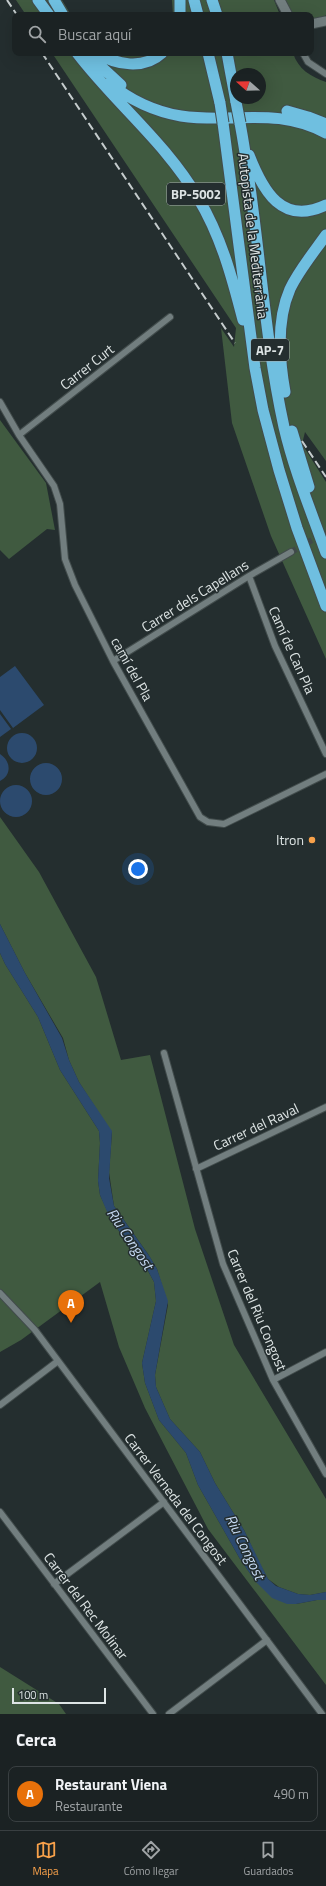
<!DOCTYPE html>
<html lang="es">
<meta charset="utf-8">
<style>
:root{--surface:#1b2223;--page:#282f30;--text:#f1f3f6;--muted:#a0a4a6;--line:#393f41;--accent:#f8a14a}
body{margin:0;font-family:"Titillium Web",sans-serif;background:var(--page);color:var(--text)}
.compass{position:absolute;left:230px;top:68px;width:36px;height:36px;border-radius:50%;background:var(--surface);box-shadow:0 4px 16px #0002;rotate:290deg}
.scale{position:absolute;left:12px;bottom:10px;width:94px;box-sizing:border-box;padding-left:4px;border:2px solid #dde4e4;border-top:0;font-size:11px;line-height:14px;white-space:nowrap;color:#dde4e4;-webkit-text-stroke:3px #242e2f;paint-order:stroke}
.you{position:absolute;left:138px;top:869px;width:14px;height:14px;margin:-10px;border:3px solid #fff;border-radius:50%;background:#1a73e8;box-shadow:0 0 0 6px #1a73e833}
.badge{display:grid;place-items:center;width:26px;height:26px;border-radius:50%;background:var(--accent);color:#fff;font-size:13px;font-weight:700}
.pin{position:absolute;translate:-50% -33px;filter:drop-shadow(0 1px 2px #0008)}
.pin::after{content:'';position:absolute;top:21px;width:14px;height:12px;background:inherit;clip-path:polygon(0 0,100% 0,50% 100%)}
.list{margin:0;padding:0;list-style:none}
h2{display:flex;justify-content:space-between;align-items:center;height:52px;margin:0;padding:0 16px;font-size:17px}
h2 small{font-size:13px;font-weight:400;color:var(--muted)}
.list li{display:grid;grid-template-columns:26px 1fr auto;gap:12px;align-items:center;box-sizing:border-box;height:56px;margin:0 8px 8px;padding:0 8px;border:1px solid var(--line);border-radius:8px}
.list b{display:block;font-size:15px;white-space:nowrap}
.list p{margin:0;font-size:13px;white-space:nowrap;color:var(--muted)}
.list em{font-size:13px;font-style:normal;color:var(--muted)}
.icon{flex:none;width:22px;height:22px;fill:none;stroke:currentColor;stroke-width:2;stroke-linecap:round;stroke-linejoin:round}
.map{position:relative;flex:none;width:326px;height:1714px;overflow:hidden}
.search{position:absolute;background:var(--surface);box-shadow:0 4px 16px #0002;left:12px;right:12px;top:12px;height:44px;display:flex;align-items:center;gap:10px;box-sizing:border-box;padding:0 14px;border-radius:8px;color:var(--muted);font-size:15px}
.sheet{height:116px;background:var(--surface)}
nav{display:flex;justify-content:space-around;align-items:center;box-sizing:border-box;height:56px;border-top:1px solid var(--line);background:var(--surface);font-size:11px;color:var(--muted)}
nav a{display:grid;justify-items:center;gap:2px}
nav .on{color:var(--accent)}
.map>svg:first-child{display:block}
.green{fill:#405a40;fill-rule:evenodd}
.water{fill:#2c4a6e}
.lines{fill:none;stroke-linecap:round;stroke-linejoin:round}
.street-tunnel{stroke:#40494a;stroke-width:6;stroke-dasharray:6 3;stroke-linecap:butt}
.street-casing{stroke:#424c4c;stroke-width:8}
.secondary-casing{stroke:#424c4c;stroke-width:11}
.highway-casing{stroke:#424c4c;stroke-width:13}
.street{stroke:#727e7f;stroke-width:6}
.secondary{stroke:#727e7f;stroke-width:9}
.highway{stroke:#6fbfe0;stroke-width:11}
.rail{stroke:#c5cccd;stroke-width:2;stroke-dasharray:8 4;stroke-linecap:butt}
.highway-bridge-casing{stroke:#424c4c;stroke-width:13;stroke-linecap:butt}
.highway-bridge{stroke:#6fbfe0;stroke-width:11}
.poi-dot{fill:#f8a14a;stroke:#242e2f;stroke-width:1.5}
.labels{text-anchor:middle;stroke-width:3;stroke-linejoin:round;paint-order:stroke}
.shield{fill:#242e2f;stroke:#a6adae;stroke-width:1}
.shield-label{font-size:13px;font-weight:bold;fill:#dde4e4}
.street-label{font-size:14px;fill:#dde4e4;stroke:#242e2f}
.poi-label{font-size:14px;fill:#dde4e4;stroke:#242e2f;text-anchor:end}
.water-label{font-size:15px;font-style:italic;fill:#c6daf3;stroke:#242e2f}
</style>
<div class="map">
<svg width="326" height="1714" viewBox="0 0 326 1714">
<rect width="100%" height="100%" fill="#242e2f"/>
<!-- green -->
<path class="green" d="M16,0H62L71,15H26Z
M172,0H274L280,15H173Z
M284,0H326V15L322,18L311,20V15H294L288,10Z
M52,53H293C298,69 311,77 326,82V461L305,432L302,444L326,482V659L271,536L232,423L221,328L234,347L236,328ZM236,74H260V98H236Z
M0,420L46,483L55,530L47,529L9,559L0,550Z
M0,817L39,872L96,977L121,1060L150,1055L195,1229L234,1345L326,1499V1592L310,1595L298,1594L279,1587L268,1579L259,1562L244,1530L215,1483L200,1452L170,1419L156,1387L155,1375L168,1305L157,1269L148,1254L114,1206L109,1172L112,1133L79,1082L69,1060L63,1038L25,973L0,924Z
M0,953L5,964L38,1017L60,1070L99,1131L100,1143L98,1181L100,1195L111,1219L130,1248L147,1269L154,1282L156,1301L142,1363L145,1383L159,1420L186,1453L198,1485L240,1559L256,1582L296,1604L317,1600H326V1685L208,1529L145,1408L119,1347L100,1282L21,1340L0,1352Z
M0,1667L59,1704L66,1714H0Z"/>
<!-- water -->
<path class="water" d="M15,666L44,705L13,728L0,710V677Z
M0,714L11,729L0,737Z
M7 748a15 15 0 1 1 30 0a15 15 0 1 1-30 0Z
M0,754C11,761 12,775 0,781Z
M30 779a16 16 0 1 1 32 0a16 16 0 1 1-32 0Z
M0 801a16 16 0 1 1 32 0a16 16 0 1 1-32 0Z
M0,924L25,973L62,1038L69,1060L79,1082L112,1131L109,1178L114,1206L150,1257L157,1269L168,1301L155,1375L156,1387L170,1419L200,1452L215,1483L244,1530L268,1579L276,1586L298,1594L310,1595L326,1592V1600H317L296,1604H287L272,1598L256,1582L240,1559L198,1485L186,1453L159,1420L145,1383L142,1363L156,1301L154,1282L147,1269L130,1248L108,1214L100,1195L98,1181L100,1143L99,1131L60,1070L38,1017L5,964L0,953Z"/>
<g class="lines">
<!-- street-tunnel -->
<path class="street-tunnel" d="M291,552L326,532"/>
<!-- street casing -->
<g class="street-casing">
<path id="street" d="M303,53L308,62L326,74
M0,402L19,435L54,486L60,504L65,559L75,585L113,661L200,817L208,822L224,824L326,774
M19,435L170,317
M249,576L275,646L326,754
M113,661L249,576L291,552
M164,1053L223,1264L273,1380L326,1474
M196,1169L326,1107
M0,1293L35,1330L322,1714
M273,1380L326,1352
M0,1405L58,1361
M0,1512L153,1714
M54,1584L164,1502
M169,1714L267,1640"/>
</g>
<!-- secondary casing -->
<g class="secondary-casing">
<path id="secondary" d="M280,0L288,15
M311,24L326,21"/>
</g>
<!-- highway casing -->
<g class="highway-casing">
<path id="highway" d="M38,0L49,15
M54,0L63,15
M194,0L198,15
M212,0L217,15
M180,15V0
M77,53C115,103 166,143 198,198C221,236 232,277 243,320
M89,53L94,60L121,85
M97,53C116,65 144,70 162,53
M208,53L220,103
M227,53L236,102
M110,83C129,100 156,112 181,116C234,124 274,106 326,133
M287,111L308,117L326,124
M223,123L255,368L263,410L279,470L297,528L326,606
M240,123C259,224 262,327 284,427C294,470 311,511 326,553
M249,155C263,191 282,226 326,205
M285,392C279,359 276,321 290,289C299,270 314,252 326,235
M292,431L309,487"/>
</g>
<!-- street -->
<use href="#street" class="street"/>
<!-- secondary -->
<use href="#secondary" class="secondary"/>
<!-- highway -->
<use href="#highway" class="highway"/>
<!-- rail -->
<path class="rail" d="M7,0L17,15
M42,53L235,343
M302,441L326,477"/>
<!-- highway-bridge casing -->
<g class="highway-bridge-casing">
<path id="highway-bridge" d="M236,102L240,123
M220,103L223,123"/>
</g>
<!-- highway-bridge -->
<use href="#highway-bridge" class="highway-bridge"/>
</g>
<!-- markers -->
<circle class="poi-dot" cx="312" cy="840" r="4"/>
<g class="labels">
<!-- shield labels -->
<g class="shield">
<rect x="167" y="183" width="58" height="22" rx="3"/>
<rect x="251" y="339" width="38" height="22" rx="3"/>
</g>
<g class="shield-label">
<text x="196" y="199">BP-5002</text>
<text x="270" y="355">AP-7</text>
</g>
<!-- street labels -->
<g class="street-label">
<text transform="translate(253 236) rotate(83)" y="5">Autopista de la Mediterrània</text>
<text transform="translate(87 367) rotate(-38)" y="5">Carrer Curt</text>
<text transform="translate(195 596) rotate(-32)" y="5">Carrer dels Capellans</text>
<text transform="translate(292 650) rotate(66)" y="5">Camí de Can Pla</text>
<text transform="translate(132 669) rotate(61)" y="5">camí del Pla</text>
<text transform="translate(256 1127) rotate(-25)" y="5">Carrer del Raval</text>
<text transform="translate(257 1310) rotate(67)" y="5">Carrer del Riu Congost</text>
<text transform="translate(176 1499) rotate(53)" y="5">Carrer Verneda del Congost</text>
<text transform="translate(86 1606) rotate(53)" y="5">Carrer del Rec Molinar</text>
</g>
<!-- poi labels -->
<g class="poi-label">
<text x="304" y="845">Itron</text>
</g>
<!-- water labels -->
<g class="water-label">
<text transform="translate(130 1239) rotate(56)" y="5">Riu Congost</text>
<text transform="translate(245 1547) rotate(64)" y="5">Riu Congost</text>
</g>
</g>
</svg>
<svg class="compass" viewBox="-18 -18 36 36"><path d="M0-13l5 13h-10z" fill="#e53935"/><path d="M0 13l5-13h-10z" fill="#a0a4a6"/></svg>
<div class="scale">100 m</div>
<div class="you"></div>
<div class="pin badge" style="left:71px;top:1323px;background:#e8710a">A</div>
<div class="search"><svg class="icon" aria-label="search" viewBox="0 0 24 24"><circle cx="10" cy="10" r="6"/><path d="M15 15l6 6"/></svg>Buscar aquí</div>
</div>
<section class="sheet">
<h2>Cerca<small></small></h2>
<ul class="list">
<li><span class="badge" style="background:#e8710a">A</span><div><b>Restaurant Viena</b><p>Restaurante</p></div><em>490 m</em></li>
</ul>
</section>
<nav>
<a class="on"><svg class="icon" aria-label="map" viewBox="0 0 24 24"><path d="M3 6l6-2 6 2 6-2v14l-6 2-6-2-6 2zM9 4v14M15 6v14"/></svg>Mapa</a>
<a><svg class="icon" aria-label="directions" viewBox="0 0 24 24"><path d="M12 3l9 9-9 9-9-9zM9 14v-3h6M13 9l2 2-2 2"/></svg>Cómo llegar</a>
<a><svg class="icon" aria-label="saved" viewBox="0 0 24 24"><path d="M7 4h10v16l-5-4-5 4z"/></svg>Guardados</a>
</nav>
